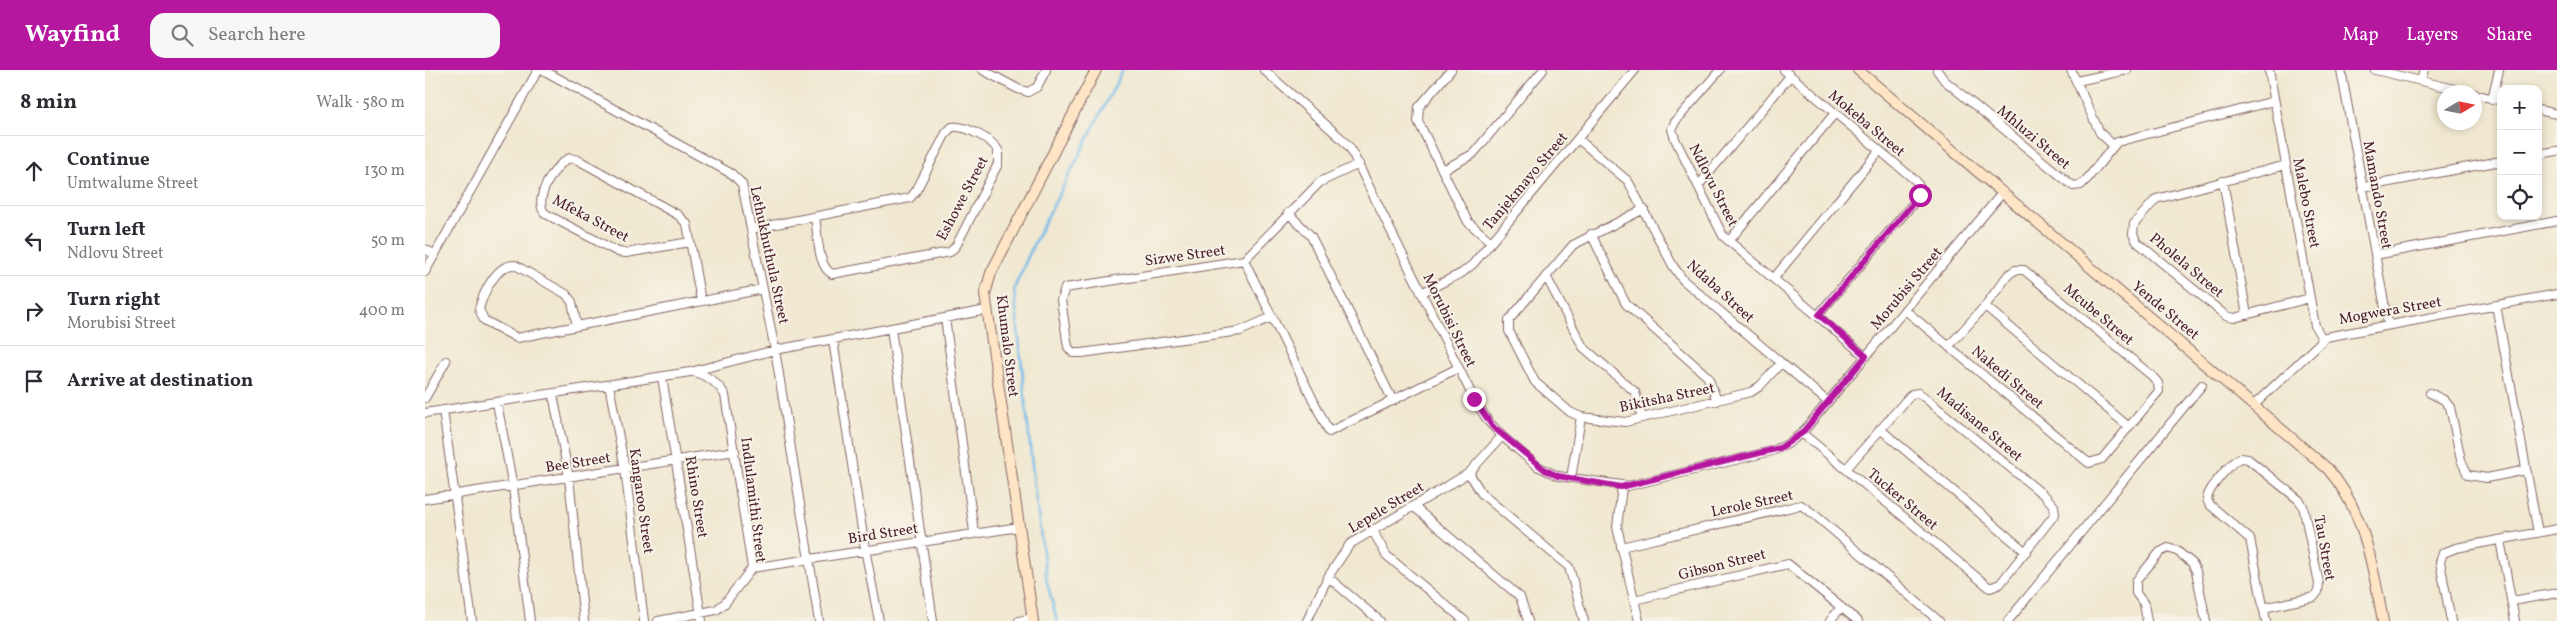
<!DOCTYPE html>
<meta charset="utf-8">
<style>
:root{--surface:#fff;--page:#f7f7f7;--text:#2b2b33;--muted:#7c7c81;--line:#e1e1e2;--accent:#b5179e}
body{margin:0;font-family:Vollkorn,serif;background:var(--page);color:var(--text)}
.controls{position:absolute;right:15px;top:15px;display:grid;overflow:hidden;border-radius:10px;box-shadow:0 2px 8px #0003}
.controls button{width:45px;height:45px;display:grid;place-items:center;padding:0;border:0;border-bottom:1px solid var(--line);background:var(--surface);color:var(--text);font:25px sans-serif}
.compass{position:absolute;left:2012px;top:15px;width:45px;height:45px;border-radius:50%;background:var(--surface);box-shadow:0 2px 8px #0003;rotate:80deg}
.stop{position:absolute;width:15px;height:15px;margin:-11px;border:4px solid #b5179e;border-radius:50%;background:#fff}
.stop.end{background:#b5179e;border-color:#fff;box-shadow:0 1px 5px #0008}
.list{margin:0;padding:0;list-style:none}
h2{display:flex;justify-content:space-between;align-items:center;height:65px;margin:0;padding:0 20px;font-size:21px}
h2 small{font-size:16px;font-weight:400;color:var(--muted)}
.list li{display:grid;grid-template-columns:32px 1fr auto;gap:15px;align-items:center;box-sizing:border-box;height:70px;padding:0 20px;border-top:1px solid var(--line)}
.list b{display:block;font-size:19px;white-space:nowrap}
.list p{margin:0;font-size:16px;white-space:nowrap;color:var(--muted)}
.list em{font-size:16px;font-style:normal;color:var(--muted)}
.icon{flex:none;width:28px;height:28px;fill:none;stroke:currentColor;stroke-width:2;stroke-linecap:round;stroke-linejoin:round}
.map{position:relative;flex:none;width:2132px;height:551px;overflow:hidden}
header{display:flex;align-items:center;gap:30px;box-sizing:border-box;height:70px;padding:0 25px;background:var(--accent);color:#fff}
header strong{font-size:24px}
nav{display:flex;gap:28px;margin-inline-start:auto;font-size:18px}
.search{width:350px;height:45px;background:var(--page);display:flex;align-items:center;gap:12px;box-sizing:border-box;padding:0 18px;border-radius:15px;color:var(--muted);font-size:19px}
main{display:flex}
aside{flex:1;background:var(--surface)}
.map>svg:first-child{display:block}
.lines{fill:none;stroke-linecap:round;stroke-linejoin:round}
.stream{stroke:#70bae9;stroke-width:2.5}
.street-casing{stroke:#846565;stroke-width:10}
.secondary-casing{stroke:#846565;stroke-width:12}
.street{stroke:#fff;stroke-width:8}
.secondary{stroke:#fde5c5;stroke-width:10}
.route{stroke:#b5179e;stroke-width:6}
.labels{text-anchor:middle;stroke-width:4;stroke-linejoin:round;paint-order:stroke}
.street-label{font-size:15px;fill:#4a1f2b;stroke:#f7f3e8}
</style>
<header>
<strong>Wayfind</strong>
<div class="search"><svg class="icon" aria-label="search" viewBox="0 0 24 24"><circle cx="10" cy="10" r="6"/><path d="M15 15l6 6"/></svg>Search here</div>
<nav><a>Map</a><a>Layers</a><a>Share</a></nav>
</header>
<main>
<aside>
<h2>8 min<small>Walk · 580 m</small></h2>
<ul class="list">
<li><svg class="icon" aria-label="ahead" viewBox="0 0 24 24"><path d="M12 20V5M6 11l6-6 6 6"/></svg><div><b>Continue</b><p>Umtwalume Street</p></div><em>130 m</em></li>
<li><svg class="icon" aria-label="left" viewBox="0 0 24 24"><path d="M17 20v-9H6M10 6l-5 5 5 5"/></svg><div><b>Turn left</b><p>Ndlovu Street</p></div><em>50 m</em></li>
<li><svg class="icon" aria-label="right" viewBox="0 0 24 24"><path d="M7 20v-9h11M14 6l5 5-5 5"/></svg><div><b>Turn right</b><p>Morubisi Street</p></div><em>400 m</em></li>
<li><svg class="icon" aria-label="arrive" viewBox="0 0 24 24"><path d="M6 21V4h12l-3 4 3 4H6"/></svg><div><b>Arrive at destination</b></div></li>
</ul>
</aside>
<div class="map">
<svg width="2132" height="551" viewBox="0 0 2132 551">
<rect width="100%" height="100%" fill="#f7f3e8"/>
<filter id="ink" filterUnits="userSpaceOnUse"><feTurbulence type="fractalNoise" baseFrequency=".02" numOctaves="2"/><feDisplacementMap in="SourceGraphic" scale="10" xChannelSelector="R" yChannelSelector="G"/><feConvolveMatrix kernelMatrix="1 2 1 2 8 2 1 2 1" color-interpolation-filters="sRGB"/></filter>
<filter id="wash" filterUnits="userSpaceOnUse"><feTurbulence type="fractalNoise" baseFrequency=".0096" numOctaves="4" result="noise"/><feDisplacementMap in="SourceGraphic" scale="20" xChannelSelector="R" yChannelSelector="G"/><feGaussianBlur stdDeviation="1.12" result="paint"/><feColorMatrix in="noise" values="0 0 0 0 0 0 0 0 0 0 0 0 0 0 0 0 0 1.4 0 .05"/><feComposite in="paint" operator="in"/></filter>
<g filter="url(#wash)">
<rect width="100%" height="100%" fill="#f0e8d0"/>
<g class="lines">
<!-- stream -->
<path class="stream" d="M632,551L622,512L609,415L589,219L609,173L698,0"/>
</g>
</g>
<g filter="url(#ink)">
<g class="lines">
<!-- street casing -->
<g class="street-casing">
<path id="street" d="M118,0L307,104L317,114L350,280L394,551
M558,0L593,19L603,22L612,17L621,0
M839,0L917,69L925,78L1049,329L1063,351L1077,366L1112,396L1133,406L1203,416L1347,381L1361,375L1377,363L1578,122
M1026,0L994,37L993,51L1043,152L1066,172
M1295,0L1250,52L1247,59L1250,69L1298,166L1441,287
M1359,0L1491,111L1495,118L1492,129L1393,245
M1512,0L1519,10L1648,116L1656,115L1662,109L1692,72L1849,31
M1646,0L1675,63L1688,75
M1844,0L1890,256L1897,269
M1916,0L1963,254
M1950,0L2042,22
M1652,11L1702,0
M1996,11L1999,0
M2050,24L2076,31
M2067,29L2074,0
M2113,40L2132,44
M1153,69L1203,111L1248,196L1258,210L1403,332
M2113,84L2132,81
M1861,95L1731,129L1709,154L1708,164L1712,172L1801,246L1809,248L1885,228
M1018,100L1048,84L1118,0
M1798,111L1822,245
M1273,116L1365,6
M1938,117L2076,91
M1219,139L1148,175L1084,250V261L1110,312L1145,342L1156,347L1200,352L1326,322L1335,316L1356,293
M863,143L886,166L968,331
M326,159L485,128L491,121L521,63L527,57C540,55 566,69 573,80V94L531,176L525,182L407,204C392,196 393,163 390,147
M1166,164L1201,234L1283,307L1292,331
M1304,171L1410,43
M265,172L201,183L193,182L121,144C106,132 130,93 145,88L153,90L253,145L262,154L276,231
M0,179L10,185
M1950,185L2132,151
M819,190L640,218L636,230L643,277L648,283H657L815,261L847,247
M819,190L904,362L1033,298
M819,190L895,112L934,94
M0,202L113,0
M1121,206L1158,277L1210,322L1217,348
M1349,208L1454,81
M996,223L1037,203L1048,194L1210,0
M2071,235L2113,463
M1560,236L1704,357
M1480,240L1660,390L1664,393L1677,389L1734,321L1733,313L1727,306L1599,200H1590L1583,205L1560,236L1524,276
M520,248L549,462
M152,256L147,232L141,224L90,195C71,194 58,224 54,239L59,250L92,268L338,219
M466,259L508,551
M408,270L440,479L454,551
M237,307L277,551
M184,315L200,399L219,551
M2005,323L2019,330L2025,337L2036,390L2043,405L2062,408L2101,400
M128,324L144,408L159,551
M0,328L21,291
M72,333L88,417L105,551
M1829,335L1901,267L2132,224
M18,340L47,551
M0,343L265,302L350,280L562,240
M1455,359L1601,482
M1377,363L1565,518L1575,514L1630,444L1629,436L1621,427L1494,323L1487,324L1483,328L1421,399
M1044,403L1057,424L1144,497L1159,551
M1146,408L1156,347
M1197,417L1192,457L1214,551
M0,429L310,381
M988,436L1095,527L1103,551
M947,459L961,485L1040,551
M2075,470L2090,551
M1196,477L1376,435L1390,445L1514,551
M327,498L594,457
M903,507L955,551
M1209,530L1363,494L1433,551
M2087,531L2132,523
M1838,538L1889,527L1893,522L1894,513L1878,436L1874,430L1823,389L1815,388C1806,392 1783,419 1782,429L1784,434L1825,469L1841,551
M233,551L291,540L300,533L327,498L300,325C293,313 281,305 268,302
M594,551L607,548
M882,551L903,507L925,474L1044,403L1077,366
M1405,551L1416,537
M1583,551L1777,315
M1722,551L1719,534L1711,523V511L1735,482L1743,478L1752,481L1767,493L1771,501L1781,551
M2026,551L2015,492L2018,483L2031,478L2132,459"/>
</g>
<!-- secondary casing -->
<g class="secondary-casing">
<path id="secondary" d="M1433,0L1903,399C1940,442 1948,497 1958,551
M608,551L560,224L566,203L671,0"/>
</g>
<!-- street -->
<use href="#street" class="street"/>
<!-- secondary -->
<use href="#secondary" class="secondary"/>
</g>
</g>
<g class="lines" filter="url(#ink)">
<!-- route -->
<path class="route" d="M1049,329L1068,357L1120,400L1133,406L1196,417L1355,378L1377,363L1441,286L1394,245L1495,125"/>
</g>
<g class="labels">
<!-- street labels -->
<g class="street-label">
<text transform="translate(1442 53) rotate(40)" y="5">Mokeba Street</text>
<text transform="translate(1609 67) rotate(40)" y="5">Mhluzi Street</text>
<text transform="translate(1100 111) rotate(-50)" y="5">Tanjekmayo Street</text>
<text transform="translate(1289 115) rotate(63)" y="5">Ndlovu Street</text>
<text transform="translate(1953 125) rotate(80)" y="5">Mamando Street</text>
<text transform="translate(537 128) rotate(-62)" y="5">Eshowe Street</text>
<text transform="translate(1882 133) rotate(79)" y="5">Malebo Street</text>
<text transform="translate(166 148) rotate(28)" y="5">Mfeka Street</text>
<text transform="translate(345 185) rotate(78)" y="5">Lethukhuthula Street</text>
<text transform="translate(760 185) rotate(-8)" y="5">Sizwe Street</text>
<text transform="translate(1762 195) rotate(40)" y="5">Pholela Street</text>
<text transform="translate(1481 218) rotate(-50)" y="5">Morubisi Street</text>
<text transform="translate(1296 221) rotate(42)" y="5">Ndaba Street</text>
<text transform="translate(1741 240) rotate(40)" y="5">Yende Street</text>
<text transform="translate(1965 240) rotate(-10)" y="5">Mogwera Street</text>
<text transform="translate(1674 244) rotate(40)" y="5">Mcube Street</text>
<text transform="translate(1025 250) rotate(64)" y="5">Morubisi Street</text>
<text transform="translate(583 276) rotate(83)" y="5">Khumalo Street</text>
<text transform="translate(1583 307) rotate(40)" y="5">Nakedi Street</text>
<text transform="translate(1242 327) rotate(-12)" y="5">Bikitsha Street</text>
<text transform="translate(1555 354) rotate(40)" y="5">Madisane Street</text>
<text transform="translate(153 392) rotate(-9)" y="5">Bee Street</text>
<text transform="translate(272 427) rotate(81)" y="5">Rhino Street</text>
<text transform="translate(1478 429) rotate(40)" y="5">Tucker Street</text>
<text transform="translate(329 430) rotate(83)" y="5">Indlulamithi Street</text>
<text transform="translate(217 431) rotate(82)" y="5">Kangaroo Street</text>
<text transform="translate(1327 433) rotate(-12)" y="5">Lerole Street</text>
<text transform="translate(961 437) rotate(-31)" y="5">Lepele Street</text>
<text transform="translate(458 463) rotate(-9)" y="5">Bird Street</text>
<text transform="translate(1900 478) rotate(80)" y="5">Tau Street</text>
<text transform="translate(1297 494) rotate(-14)" y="5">Gibson Street</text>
</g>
</g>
</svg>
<div class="controls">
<button>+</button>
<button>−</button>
<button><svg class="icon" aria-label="locate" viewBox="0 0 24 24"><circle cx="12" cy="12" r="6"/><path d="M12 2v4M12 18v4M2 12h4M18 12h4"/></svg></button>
</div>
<svg class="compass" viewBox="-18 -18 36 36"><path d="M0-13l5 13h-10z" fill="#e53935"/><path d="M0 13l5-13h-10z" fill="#7c7c81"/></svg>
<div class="stop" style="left:1495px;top:125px"></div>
<div class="stop end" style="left:1049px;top:329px"></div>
</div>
</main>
